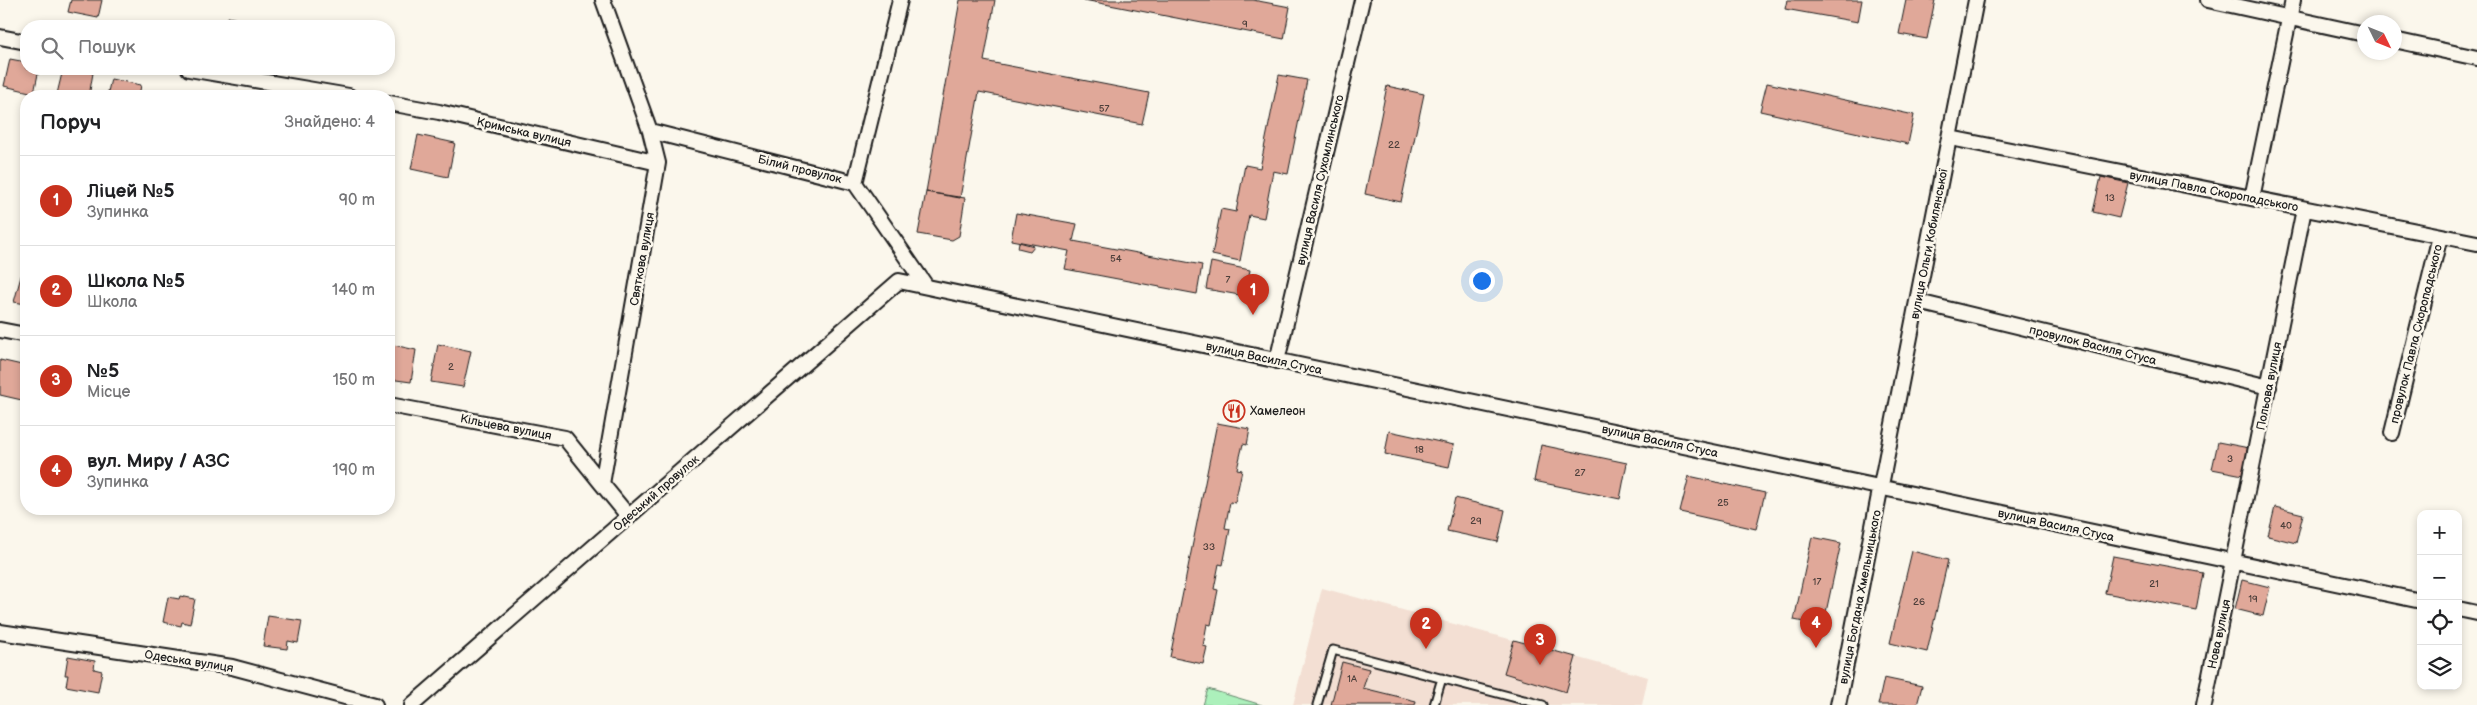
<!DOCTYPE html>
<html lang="uk">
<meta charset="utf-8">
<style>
:root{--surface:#fff;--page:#f2f2f2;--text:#202124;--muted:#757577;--line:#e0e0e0;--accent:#c8321e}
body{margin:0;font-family:"Balsamiq Sans",sans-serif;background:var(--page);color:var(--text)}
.controls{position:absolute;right:15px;bottom:15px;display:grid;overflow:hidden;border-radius:10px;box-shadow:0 2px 8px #0003}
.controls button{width:45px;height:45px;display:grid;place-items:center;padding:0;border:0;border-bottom:1px solid var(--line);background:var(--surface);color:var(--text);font:25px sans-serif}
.compass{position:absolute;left:2357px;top:15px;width:45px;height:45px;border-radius:50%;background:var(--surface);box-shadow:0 2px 8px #0003;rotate:133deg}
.you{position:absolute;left:1481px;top:280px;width:18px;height:18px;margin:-12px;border:4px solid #fff;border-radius:50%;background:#1a73e8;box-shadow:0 0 0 8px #1a73e833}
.badge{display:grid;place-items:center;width:32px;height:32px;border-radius:50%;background:var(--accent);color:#fff;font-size:16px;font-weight:700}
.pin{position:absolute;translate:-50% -41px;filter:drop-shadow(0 1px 2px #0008)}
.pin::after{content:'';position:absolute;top:26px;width:18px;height:15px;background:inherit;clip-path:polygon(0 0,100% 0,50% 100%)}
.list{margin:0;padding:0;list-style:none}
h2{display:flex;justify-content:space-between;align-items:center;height:65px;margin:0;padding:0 20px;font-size:21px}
h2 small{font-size:16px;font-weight:400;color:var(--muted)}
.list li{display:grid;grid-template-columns:32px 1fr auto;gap:15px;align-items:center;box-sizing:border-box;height:90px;padding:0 20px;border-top:1px solid var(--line)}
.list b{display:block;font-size:19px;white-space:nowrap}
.list p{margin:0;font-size:16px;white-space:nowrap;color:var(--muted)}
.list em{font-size:16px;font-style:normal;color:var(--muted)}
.icon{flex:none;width:28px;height:28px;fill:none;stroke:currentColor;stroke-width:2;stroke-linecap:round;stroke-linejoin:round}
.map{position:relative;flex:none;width:2477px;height:705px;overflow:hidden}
.search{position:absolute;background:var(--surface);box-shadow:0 2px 8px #0003;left:20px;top:20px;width:375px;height:55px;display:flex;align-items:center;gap:12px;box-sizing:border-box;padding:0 18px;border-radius:20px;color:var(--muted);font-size:19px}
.panel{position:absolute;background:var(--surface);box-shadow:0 2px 8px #0003;left:20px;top:90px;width:375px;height:425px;border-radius:20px}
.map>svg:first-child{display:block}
.built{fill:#f3dfd3}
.green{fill:#acf0bb;stroke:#64866c}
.building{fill:#e0a899;stroke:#1c1c1c}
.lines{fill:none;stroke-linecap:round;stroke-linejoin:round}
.service-casing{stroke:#1c1c1c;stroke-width:11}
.minor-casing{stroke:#1c1c1c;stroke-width:18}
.service{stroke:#fbf7ec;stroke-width:7}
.minor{stroke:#fbf7ec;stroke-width:14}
.labels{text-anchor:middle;stroke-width:5;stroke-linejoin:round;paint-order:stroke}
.number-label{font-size:10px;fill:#4d3f3b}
.street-label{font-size:12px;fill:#1c1c1c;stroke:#fbf7ec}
.poi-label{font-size:12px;fill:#1c1c1c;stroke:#fbf7ec;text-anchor:start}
</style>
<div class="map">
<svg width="2477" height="705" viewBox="0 0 2477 705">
<rect width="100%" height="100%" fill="#fbf7ec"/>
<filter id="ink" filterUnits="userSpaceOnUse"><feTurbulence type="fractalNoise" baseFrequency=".02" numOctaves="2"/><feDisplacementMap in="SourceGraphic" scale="10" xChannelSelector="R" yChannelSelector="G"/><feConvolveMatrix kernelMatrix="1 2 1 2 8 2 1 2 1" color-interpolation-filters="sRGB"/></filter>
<g filter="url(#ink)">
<!-- built -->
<path class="built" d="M1322,588L1648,677L1642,705H1293Z"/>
<!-- green -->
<path class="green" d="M1208,689L1262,705H1203Z"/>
<!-- building -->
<path class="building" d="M71,0H102L98,18L68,12Z
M960,0H995L984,61L1149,93L1142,124L979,92L960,198L926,192Z
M1084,0H1253L1290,7L1284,39Z
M1787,0H1862L1858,22L1785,9Z
M1906,0H1935L1927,39L1899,34Z
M228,17L258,23V26H226Z
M10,59L26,62V69H39L34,93L4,86Z
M63,69L93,73L89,96L57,94Z
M1279,75L1307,80L1288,174L1273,171L1264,218L1249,215L1240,261L1212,255L1221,209L1236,212L1245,165L1260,168Z
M111,79L141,85L139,96H107Z
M1767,83L1914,115L1908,144L1760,111Z
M1387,86L1424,94L1401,202L1365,194Z
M418,135L455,143L448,177L411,169Z
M2101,177L2128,183L2119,218L2093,212Z
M926,192L965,198L959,236L952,240L918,234Z
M1016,213L1077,224L1073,241L1202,265L1197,294L1065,269L1069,251L1011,240Z
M1019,242L1034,246L1030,251L1018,248Z
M26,258V304L14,302Z
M1211,262L1250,270L1245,296L1206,289Z
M389,344L416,350L411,382L389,379Z
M438,344L471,351L463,387L431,382Z
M0,360L26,366V401L0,395Z
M1217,423L1250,429L1247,445L1243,444L1237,469L1242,470L1235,503L1230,502L1225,528L1230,529L1223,565L1219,564L1214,589L1218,590L1211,625L1207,624L1203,646L1207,647L1203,664L1170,657Z
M1389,431L1454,445L1449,467L1385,454Z
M2218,442L2249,448L2243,475L2212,469Z
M1541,445L1627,463L1620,499L1534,481Z
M1689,476L1765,493L1756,529L1680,512Z
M1455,498L1505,510L1498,542L1447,531Z
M2275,507L2303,514L2296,543L2268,536Z
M1812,537L1841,543L1823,626L1794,620Z
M1912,551L1948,560L1927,652L1890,643Z
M2113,556L2203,573L2196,610L2105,593Z
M2242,580L2270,587L2263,616L2235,609Z
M180,596L195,599L190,624L182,622L181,626L163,622L168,597L179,599Z
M268,616L302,621L298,643L288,641L287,649L263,646Z
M1514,640L1576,657L1566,692L1504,673Z
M68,656L95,661L94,669L102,671L98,692L66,686L68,675H65Z
M1342,662L1369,669L1363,688L1416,701L1415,705H1331Z
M1884,678L1922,686L1917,705H1878Z"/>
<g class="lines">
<!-- service casing -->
<g class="service-casing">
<path id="service" d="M1317,705L1333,650L1543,705
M1434,705L1442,678"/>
</g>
<!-- minor casing -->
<g class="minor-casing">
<path id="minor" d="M603,0L650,131L658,163L602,484L629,517
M2208,0L2364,34
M0,37L26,42
M2394,40L2477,58
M189,69L349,96
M389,103L439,112L658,163
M650,131L855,183
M1950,138L2477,243
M855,183L900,0
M855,183L926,286
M2252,198L2293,0
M1918,302L2269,387
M0,330L26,335
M1277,361L1362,0
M389,405L565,438L602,484
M2392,433L2440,236
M2458,609L2477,613
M0,632L232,667L375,705
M412,705L899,281L2421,601
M1838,705L1976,0
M2204,705L2304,209"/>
</g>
<!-- service -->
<use href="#service" class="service"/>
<!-- minor -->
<use href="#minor" class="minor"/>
</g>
</g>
<!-- icons -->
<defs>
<g id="restaurant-ring" transform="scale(1.125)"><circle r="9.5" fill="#fbf7ec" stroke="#c8321e" stroke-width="1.5"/><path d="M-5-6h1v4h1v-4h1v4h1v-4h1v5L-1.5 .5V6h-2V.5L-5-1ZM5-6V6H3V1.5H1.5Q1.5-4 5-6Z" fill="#c8321e"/></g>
</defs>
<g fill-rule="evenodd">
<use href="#restaurant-ring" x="1234" y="411"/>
</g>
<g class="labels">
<!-- number labels -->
<g class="number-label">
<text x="1245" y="27">9</text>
<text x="1104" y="112">57</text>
<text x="1394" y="148">22</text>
<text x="2110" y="201">13</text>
<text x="1116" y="262">54</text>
<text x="1228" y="283">7</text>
<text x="451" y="370">2</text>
<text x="1419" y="453">18</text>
<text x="2230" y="462">3</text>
<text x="1580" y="476">27</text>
<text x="1723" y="506">25</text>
<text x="1476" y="524">29</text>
<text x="2286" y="529">40</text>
<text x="1209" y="550">33</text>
<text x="1817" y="585">17</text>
<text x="2154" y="587">21</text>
<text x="2253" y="602">19</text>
<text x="1919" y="605">26</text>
<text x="1352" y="682">1А</text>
</g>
<!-- street labels -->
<g class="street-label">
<text transform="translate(524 132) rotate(13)" y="4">Кримська вулиця</text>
<text transform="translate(800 169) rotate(14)" y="4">Білий провулок</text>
<text transform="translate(1320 180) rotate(-77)" y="4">вулиця Василя Сухомлинського</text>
<text transform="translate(2214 191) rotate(11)" y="4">вулиця Павла Скоропадського</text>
<text transform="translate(1929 244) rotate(-79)" y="4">вулиця Ольги Кобилянської</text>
<text transform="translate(642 259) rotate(-80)" y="4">Святкова вулиця</text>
<text transform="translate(2416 334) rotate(-76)" y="4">провулок Павла Скоропадського</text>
<text transform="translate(2093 345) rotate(14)" y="4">провулок Василя Стуса</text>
<text transform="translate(1264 358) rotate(12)" y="4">вулиця Василя Стуса</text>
<text transform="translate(2269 386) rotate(-79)" y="4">Польова вулиця</text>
<text transform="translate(506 427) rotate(11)" y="4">Кільцева вулиця</text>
<text transform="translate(1660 441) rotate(12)" y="4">вулиця Василя Стуса</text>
<text transform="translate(656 493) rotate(-41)" y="4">Одеський провулок</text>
<text transform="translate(2056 525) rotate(12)" y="4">вулиця Василя Стуса</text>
<text transform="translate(1860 597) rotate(-79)" y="4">вулиця Богдана Хмельницького</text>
<text transform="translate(2219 634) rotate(-78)" y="4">Нова вулиця</text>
<text transform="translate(189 661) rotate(9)" y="4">Одеська вулиця</text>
</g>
<!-- poi labels -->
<g class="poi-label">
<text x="1250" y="415">Хамелеон</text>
</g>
</g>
</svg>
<div class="controls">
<button>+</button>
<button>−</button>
<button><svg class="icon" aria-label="locate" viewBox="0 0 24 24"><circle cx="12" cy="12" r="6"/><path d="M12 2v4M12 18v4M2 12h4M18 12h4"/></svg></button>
<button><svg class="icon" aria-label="layers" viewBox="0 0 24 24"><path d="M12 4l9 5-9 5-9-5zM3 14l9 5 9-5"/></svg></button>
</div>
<svg class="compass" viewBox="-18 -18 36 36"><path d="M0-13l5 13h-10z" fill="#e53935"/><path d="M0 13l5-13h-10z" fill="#757577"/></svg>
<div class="you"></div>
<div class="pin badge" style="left:1253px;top:315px">1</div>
<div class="pin badge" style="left:1426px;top:649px">2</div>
<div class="pin badge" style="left:1540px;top:665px">3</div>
<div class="pin badge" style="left:1816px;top:648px">4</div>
<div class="search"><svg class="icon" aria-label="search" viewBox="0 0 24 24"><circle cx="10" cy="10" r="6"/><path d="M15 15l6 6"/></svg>Пошук</div>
<section class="panel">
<h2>Поруч<small>Знайдено: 4</small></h2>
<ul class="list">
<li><span class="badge">1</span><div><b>Ліцей №5</b><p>Зупинка</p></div><em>90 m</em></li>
<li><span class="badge">2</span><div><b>Школа №5</b><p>Школа</p></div><em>140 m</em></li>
<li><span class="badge">3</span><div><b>№5</b><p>Місце</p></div><em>150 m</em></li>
<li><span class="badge">4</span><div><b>вул. Миру / АЗС</b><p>Зупинка</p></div><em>190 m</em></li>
</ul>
</section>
</div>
